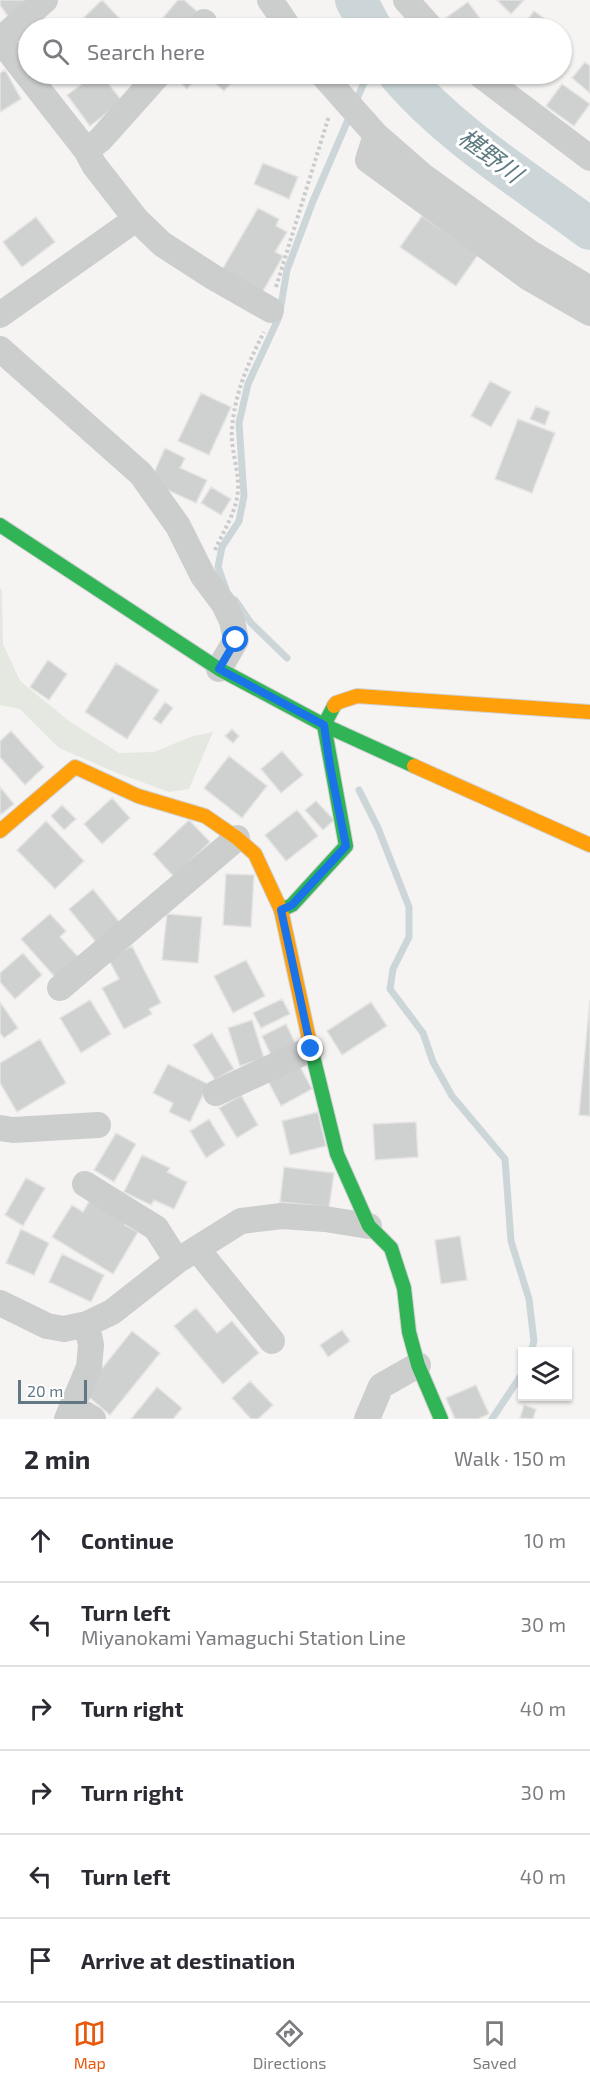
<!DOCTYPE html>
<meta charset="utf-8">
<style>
:root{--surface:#fff;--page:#f7f7f7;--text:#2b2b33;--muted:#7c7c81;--line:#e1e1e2;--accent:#ea580c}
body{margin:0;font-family:"Exo 2","Noto Sans JP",sans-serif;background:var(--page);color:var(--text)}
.controls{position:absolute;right:18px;bottom:18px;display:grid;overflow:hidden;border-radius:0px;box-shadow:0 2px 4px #0004}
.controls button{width:54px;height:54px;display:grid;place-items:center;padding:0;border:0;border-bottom:2px solid var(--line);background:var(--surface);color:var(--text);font:30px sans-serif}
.scale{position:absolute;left:18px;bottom:15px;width:69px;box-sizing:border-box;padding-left:6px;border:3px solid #627885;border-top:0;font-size:16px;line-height:21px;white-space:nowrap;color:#627885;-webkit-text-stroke:4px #fff;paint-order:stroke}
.stop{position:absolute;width:18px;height:18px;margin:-14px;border:4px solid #1a73e8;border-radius:50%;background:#fff}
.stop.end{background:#1a73e8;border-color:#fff;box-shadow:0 2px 6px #0008}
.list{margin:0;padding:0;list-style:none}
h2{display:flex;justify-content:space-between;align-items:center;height:78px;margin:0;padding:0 24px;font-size:26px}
h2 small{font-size:20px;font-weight:400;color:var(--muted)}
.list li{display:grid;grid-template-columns:39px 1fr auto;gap:18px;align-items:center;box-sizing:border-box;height:84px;padding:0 24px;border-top:2px solid var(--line)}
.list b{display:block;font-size:22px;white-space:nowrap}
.list p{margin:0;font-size:20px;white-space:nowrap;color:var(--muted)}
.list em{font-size:20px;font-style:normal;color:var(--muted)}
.icon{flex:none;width:33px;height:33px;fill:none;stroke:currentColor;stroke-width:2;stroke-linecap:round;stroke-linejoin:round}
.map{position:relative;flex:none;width:590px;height:1419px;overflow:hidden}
.search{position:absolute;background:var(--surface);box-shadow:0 2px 4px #0004;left:18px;right:18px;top:18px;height:66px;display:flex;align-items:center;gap:15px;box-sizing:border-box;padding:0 21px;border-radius:33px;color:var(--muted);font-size:22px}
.sheet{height:582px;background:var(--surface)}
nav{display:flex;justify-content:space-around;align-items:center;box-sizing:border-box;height:84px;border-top:2px solid var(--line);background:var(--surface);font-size:16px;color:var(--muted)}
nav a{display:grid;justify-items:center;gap:3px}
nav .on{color:var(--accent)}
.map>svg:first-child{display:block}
.green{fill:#e4e8e0}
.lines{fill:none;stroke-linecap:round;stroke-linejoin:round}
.stream{stroke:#ccd6d8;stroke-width:7}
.river{stroke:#ccd6d8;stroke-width:42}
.building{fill:#cfd0d0;stroke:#e4e4e2;stroke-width:1.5}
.fast-casing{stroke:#d0d1d2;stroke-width:16}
.slow-casing{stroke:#d0d1d2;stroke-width:16}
.path{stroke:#cacbcc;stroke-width:4;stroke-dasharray:3 3;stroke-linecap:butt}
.street{stroke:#cccece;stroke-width:26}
.fast{stroke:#30b455;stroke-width:14}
.slow{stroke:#ff9f0a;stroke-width:14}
.route{stroke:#1a73e8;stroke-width:8}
.labels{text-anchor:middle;stroke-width:6;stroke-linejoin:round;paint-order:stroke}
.water-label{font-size:24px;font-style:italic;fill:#5e7b82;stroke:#fff}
</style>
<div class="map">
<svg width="590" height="1419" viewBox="0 0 590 1419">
<rect width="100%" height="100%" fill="#f5f4f2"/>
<!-- green -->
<path class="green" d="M0,588L2,590L3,644L20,681L69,721L119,753L154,752L193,736L213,732L189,789L169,792L117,773L59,748L20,709L0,705Z"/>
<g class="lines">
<!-- stream -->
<path class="stream" d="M355,103L368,74
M226,589L218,567L222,547L239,521L244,496L239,423L248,384L279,317L287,270L313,201L351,113
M235,600L251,623L287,658
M359,790L378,828L409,907V937L393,969L390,989L423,1033L433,1062L452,1096L505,1159L511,1241L529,1299L534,1341L531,1352
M492,1419L522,1374"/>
<!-- river -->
<path class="river" d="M356,0L371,28
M399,74C453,137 524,179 590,229"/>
</g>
<!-- building -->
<path class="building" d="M0,0H35L10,19L0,5Z
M102,0L123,22L116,28H81L77,24Z
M178,0H184L200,14L188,28H157L155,27Z
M497,0H524L511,14Z
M468,2L487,28H450L443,20Z
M534,11L557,28H521Z
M585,62L590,66V93L572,78Z
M5,70L21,99L0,112V73Z
M96,74H101L122,101L90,126L67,95Z
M179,74H196L199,75L187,89L175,78Z
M204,74H239L224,91Z
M562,84L590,104L574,126L546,106Z
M263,163L298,177L289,199L254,184Z
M258,208L279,219L276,226L287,232L275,252L283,256L259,298L219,275Z
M422,216L478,255L456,286L400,247Z
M36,217L55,242L22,267L3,242Z
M490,381L511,392L491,427L471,416Z
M201,393L231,407L209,455L178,441Z
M536,406L550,412L545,425L530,419Z
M518,419L555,433L532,493L495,479Z
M165,448L185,458L180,468L207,480L196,503L150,482Z
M211,487L231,499L221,515L201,503Z
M48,660L67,674L49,700L30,687Z
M116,663L159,690L127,739L85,712Z
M165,702L173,708L161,724L153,719Z
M232,729L239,736L233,743L225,736Z
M11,731L44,767L25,785L0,757V741Z
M282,751L303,775L281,793L261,769Z
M229,756L267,786L242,818L204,788Z
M0,787L14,804L0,815Z
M112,798L130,818L102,844L84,824Z
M316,801L334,820L323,830L305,810Z
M62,805L76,819L64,830L51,816Z
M297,810L318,836L286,861L265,835Z
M189,820L210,842L174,877L153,854Z
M46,821L84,861L55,889L17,850Z
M226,874L254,875L251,927L223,925Z
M93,889L120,923L96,942L69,909Z
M50,914L66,931L60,937L79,958L56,978L21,939Z
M167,914L202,917L198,963L162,960Z
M132,946L161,1003L149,1009L152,1014L124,1029L102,988L119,979L108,958Z
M23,953L42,975L15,999L0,982V973Z
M246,960L265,996L233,1013L214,976Z
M282,999L290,1014L261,1028L253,1013Z
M90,1000L111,1034L81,1053L60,1018Z
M590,1000V1116L579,1115Z
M0,1002L18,1028L4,1038L0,1033Z
M371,1002L387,1026L342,1055L327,1031Z
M252,1020L264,1058L240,1066L228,1028Z
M286,1024L296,1045L272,1057L262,1036Z
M212,1033L234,1069L215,1080L193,1045Z
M40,1039L66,1083L17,1112L0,1083V1063Z
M298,1063L312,1089L281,1106L267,1079Z
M168,1064L208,1084L190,1122L169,1112L173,1103L153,1093Z
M241,1095L258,1125L237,1138L219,1108Z
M318,1112L326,1146L290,1155L282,1121Z
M209,1119L225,1145L206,1158L190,1131Z
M416,1122L418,1157L375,1160L373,1124Z
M116,1133L136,1144L114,1182L94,1170Z
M142,1155L170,1168L167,1172L187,1182L174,1209L154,1200L151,1205L124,1192Z
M284,1167L334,1173L329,1207L280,1202Z
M26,1178L45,1188L23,1226L5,1215Z
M93,1195L130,1217L125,1225L138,1232L113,1274L52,1237L72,1205L83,1212Z
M21,1229L49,1243L34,1275L6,1263Z
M460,1236L467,1280L441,1284L435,1240Z
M62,1254L104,1275L91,1302L49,1282Z
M196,1308L217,1333L232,1321L259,1353L223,1384L174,1326Z
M342,1330L350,1341L328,1357L320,1345Z
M132,1331L160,1353L110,1415L83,1392Z
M250,1381L273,1405L258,1419H251L232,1398Z
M476,1385L489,1414L478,1419H455L446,1398Z
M157,1387L182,1408L173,1419H131Z
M524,1405L536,1409L533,1419L520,1418Z"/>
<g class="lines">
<!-- fast casing -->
<g class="fast-casing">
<path id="fast" d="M0,525L219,669L324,725L414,766
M281,910L292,905L346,846L324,725L334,706
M311,1048L337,1154L369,1226L391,1248L404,1288L409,1332L418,1365L441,1419"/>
</g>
<!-- slow casing -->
<g class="slow-casing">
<path id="slow" d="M334,706L336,703L357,696L590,712
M414,766L590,845
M0,831L75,767L138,796L205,816L237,838L255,854L281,910L311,1048"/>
</g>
<!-- path -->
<path class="path" d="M276,287L329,116
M215,550C224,530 237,511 238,489C239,469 230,448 232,428C235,393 248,363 264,332"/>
<!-- street -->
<path class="street" d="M270,0L289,28
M406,0L431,28
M198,28L204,22
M0,40L86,150L94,165L136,219L162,244L213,277L271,310
M0,40L45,0
M322,74L376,135L423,176L529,252L590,289
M479,74L590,158
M376,135L368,160L529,278L590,313
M86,150L100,140L159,74
M0,315L136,219
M0,349L141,474L178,526L203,576L224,604L232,621L236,640L219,669
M60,988L237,838
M216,1093L311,1049
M0,1128L13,1130L98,1125
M85,1184L156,1228L177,1261
M197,1249L272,1341
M0,1303L47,1326L64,1329L87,1324L112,1312L177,1261L241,1221L282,1216L325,1219L369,1226
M72,1406L93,1419
M67,1419L89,1367L91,1345L87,1324
M367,1419L381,1386L418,1365"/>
<!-- fast -->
<use href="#fast" class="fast"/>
<!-- slow -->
<use href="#slow" class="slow"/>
</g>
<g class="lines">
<!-- route -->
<path class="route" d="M236,640L219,669L324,725L330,766L346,846L292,905L281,910L311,1049"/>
</g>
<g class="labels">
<!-- water labels -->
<g class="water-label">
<text transform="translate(490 156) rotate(37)" y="8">椹野川</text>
</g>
</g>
</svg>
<div class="controls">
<button><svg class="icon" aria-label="layers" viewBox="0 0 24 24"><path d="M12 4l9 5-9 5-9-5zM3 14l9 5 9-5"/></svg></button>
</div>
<div class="scale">20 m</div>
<div class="stop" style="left:236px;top:640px"></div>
<div class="stop end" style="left:311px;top:1049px"></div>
<div class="search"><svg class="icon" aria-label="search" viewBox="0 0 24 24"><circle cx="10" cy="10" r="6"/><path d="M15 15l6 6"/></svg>Search here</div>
</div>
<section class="sheet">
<h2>2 min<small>Walk · 150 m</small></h2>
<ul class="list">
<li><svg class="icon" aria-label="ahead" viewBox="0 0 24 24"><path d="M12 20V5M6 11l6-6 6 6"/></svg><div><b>Continue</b></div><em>10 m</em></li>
<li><svg class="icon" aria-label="left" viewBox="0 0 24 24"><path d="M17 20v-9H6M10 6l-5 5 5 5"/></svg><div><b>Turn left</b><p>Miyanokami Yamaguchi Station Line</p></div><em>30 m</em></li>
<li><svg class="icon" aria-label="right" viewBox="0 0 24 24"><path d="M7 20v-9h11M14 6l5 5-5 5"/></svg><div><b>Turn right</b></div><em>40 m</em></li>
<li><svg class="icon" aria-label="right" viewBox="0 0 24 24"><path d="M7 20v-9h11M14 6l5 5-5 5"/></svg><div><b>Turn right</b></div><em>30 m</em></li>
<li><svg class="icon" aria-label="left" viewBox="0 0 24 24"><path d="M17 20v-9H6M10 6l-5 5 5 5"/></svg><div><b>Turn left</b></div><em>40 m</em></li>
<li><svg class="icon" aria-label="arrive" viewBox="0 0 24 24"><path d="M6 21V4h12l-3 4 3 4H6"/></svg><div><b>Arrive at destination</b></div></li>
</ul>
</section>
<nav>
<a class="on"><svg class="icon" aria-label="map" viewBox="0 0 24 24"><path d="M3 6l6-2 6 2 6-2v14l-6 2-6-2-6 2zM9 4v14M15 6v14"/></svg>Map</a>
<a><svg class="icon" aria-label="directions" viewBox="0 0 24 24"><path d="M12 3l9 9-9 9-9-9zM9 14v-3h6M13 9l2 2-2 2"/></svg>Directions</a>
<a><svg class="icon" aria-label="saved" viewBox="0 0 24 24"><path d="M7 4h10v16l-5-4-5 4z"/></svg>Saved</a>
</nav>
